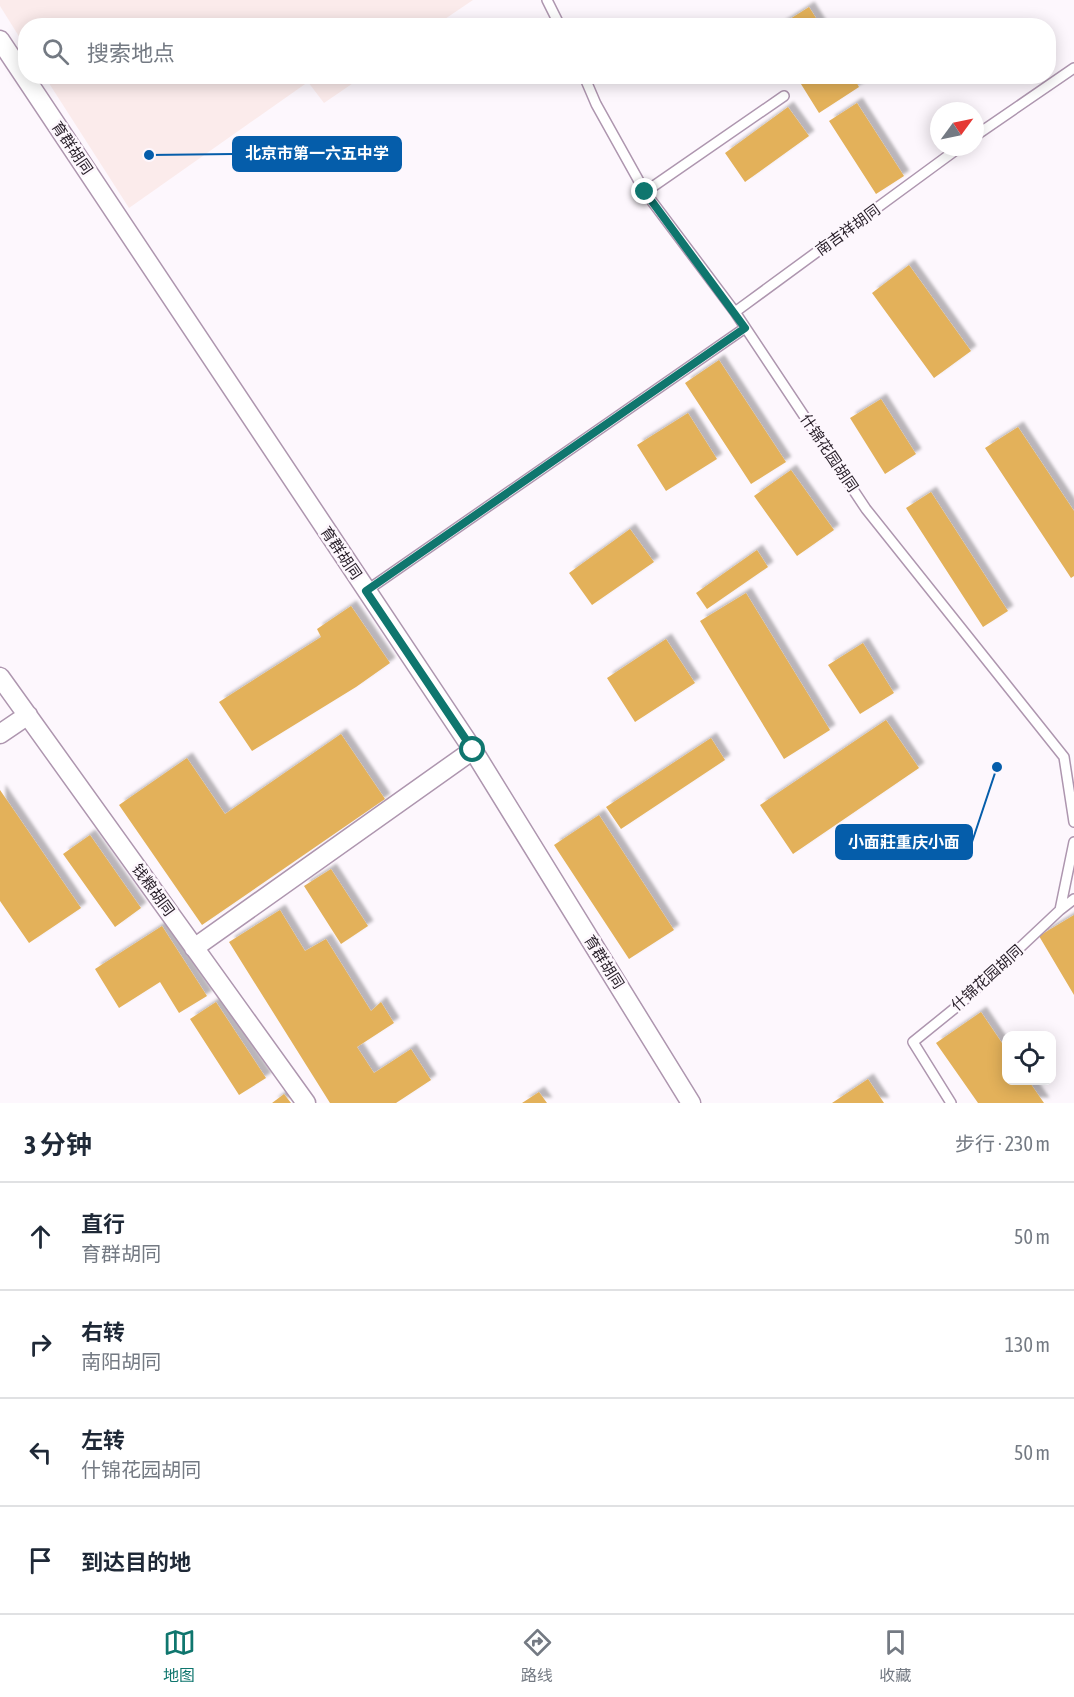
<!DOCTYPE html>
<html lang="zh">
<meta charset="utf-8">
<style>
:root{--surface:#fff;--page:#f6f6f7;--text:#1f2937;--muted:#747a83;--line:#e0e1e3;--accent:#0f766e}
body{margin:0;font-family:"Asap Condensed","Noto Sans SC",sans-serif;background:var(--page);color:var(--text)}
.controls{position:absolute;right:18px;bottom:18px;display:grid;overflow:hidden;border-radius:12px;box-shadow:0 3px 15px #0003}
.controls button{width:54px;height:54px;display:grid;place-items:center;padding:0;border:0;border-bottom:2px solid var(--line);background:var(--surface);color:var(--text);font:30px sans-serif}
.compass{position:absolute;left:930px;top:102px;width:54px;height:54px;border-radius:50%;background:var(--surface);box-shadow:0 3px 15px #0003;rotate:57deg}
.stop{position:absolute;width:18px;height:18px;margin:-14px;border:4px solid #0f766e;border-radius:50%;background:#fff}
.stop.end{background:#0f766e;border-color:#fff;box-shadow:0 2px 6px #0008}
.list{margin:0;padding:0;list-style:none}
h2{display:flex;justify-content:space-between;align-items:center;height:78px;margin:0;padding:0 24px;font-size:26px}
h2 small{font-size:20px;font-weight:400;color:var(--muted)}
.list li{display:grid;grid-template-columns:39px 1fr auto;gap:18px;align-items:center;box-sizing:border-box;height:108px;padding:0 24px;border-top:2px solid var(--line)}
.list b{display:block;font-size:22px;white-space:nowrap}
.list p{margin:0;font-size:20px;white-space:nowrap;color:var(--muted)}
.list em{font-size:20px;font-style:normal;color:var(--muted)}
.icon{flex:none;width:33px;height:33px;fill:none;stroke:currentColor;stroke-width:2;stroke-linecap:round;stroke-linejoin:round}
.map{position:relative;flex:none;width:1074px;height:1103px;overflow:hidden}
.search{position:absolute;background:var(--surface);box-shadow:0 3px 15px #0003;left:18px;right:18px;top:18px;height:66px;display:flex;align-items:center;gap:15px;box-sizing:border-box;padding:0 21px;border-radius:24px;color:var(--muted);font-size:22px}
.sheet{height:510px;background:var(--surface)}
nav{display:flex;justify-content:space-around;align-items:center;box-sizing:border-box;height:84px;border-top:2px solid var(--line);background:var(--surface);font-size:16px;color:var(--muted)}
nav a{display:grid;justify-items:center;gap:3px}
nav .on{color:var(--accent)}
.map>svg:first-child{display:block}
.education{fill:#fbebeb}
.building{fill:#e3b15a;filter:url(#shadow)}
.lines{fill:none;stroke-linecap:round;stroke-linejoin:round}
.lane-casing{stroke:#ae96af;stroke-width:12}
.street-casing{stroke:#ae96af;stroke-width:21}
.lane{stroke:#fff;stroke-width:9}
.street{stroke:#fff;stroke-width:18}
.route{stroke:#0f766e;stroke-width:8}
.labels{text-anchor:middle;stroke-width:5;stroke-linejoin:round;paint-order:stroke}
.street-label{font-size:15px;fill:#261d27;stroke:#fdf7fd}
.leader{fill:none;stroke:#055daa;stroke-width:2}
.callout-dot{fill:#055daa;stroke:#fdf7fd;stroke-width:2}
.callout{fill:#055daa;stroke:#055daa;stroke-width:2}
.callout-label{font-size:16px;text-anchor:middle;font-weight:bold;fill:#fff}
</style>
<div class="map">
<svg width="1074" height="1103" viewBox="0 0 1074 1103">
<defs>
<filter id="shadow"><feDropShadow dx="5.5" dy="-5.5" stdDeviation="1.5" flood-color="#0004"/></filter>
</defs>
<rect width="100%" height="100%" fill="#fdf7fd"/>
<!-- education -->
<path class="education" d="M0,0H473L436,25L26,26L25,46L0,6Z
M45,77H362L324,103L308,82L129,208Z"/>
<!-- building -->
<path class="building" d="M809,7L821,26H779Z
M796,76H853L859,87L819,113Z
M857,103L904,176L876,194L829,121Z
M788,107L809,136L745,182L725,153Z
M909,265L971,351L934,378L872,293Z
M719,360L786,462L751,484L685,383Z
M881,399L916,454L885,474L850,418Z
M688,413L717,459L666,491L637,445Z
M1018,427L1074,511V576L1071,578L985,448Z
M791,470L834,530L797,556L754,496Z
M931,492L1008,611L983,627L906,508Z
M630,529L654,562L592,605L569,573Z
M757,550L768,567L707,609L696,593Z
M746,593L830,730L784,759L700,621Z
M351,606L390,663L356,687L252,751L219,702L321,637L317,629Z
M666,639L695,683L635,722L607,678Z
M863,643L894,693L860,714L828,665Z
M886,720L919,768L793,854L760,805Z
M341,734L385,799L202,925L119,805L187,758L225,814Z
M711,738L725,760L621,829L606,807Z
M0,790L81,908L29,943L0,901Z
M599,815L674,930L629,959L554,845Z
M90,835L141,908L115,927L63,854Z
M331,869L368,926L341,944L304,886Z
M280,910L305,951L326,939L371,1011L381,1002L394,1023L357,1047L374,1073L411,1049L431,1080L396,1103H330L229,942Z
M1074,915V995L1039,936Z
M162,926L207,996L179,1013L160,982L119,1008L95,969Z
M216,1002L266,1078L239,1095L190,1019Z
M981,1012L1006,1049V1080H1028L1044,1103H978L936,1043Z
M868,1079L884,1103H832Z
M539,1092L547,1103H522Z
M284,1094L291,1103H272Z"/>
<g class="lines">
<!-- lane casing -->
<g class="lane-casing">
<path id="lane" d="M547,0L560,26
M584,76L596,104L645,192L735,312L866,509L1064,757L1074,822
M975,136L1074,68
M645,192L784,96
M735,312L960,147
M366,591L745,328
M1060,910L1074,899
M951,1103L913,1042L960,1004L1060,910L1074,842"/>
</g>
<!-- street casing -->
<g class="street-casing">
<path id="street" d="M0,40L473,750L691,1103
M0,677L306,1103
M0,734L28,715
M194,948L473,750"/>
</g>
<!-- lane -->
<use href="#lane" class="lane"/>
<!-- street -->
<use href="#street" class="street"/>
</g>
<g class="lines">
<!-- route -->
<path class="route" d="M473,750L366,591L745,328L645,192"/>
</g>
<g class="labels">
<!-- street labels -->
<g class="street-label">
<text transform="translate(72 148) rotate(56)" y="5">育群胡同</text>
<text transform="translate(848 230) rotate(-36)" y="5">南吉祥胡同</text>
<text transform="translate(829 453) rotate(56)" y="5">什锦花园胡同</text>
<text transform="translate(341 553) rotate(56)" y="5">育群胡同</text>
<text transform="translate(153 890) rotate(54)" y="5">钱粮胡同</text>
<text transform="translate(604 962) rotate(58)" y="5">育群胡同</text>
<text transform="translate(987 978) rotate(-42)" y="5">什锦花园胡同</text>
</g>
</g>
<!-- callouts -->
<path class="leader" d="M149 155L233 154M997 767L972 842"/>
<g class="callout-dot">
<circle cx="149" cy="155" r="6"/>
<circle cx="997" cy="767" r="6"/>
</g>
<g class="callout">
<rect x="233" y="137" width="168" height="34" rx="6"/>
<rect x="836" y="825" width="136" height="34" rx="6"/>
</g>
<g class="callout-label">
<text x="317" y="159">北京市第一六五中学</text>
<text x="904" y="848">小面莊重庆小面</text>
</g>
</svg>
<div class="controls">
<button><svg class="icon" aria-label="locate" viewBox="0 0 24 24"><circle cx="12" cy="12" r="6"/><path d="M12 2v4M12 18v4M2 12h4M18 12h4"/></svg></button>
</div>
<svg class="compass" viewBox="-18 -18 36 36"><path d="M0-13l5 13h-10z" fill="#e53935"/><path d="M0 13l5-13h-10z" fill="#747a83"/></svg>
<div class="stop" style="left:473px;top:750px"></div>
<div class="stop end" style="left:645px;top:192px"></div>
<div class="search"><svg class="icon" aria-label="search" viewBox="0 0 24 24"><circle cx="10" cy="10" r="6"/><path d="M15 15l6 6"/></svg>搜索地点</div>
</div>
<section class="sheet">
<h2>3 分钟<small>步行 · 230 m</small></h2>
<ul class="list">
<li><svg class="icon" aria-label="ahead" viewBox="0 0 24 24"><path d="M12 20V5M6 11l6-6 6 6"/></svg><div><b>直行</b><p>育群胡同</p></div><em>50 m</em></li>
<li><svg class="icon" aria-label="right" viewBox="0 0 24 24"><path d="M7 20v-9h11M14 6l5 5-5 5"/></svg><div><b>右转</b><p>南阳胡同</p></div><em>130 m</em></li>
<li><svg class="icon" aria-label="left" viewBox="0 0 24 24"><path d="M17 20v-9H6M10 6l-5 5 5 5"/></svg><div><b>左转</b><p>什锦花园胡同</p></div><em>50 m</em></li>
<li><svg class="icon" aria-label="arrive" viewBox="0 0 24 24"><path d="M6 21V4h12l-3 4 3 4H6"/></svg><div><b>到达目的地</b></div></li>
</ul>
</section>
<nav>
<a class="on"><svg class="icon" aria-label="map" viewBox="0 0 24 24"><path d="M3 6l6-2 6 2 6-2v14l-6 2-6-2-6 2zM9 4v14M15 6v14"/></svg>地图</a>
<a><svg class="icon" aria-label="directions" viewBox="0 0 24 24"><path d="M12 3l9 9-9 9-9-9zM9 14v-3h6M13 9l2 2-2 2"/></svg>路线</a>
<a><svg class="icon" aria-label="saved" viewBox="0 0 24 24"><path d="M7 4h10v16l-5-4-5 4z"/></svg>收藏</a>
</nav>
